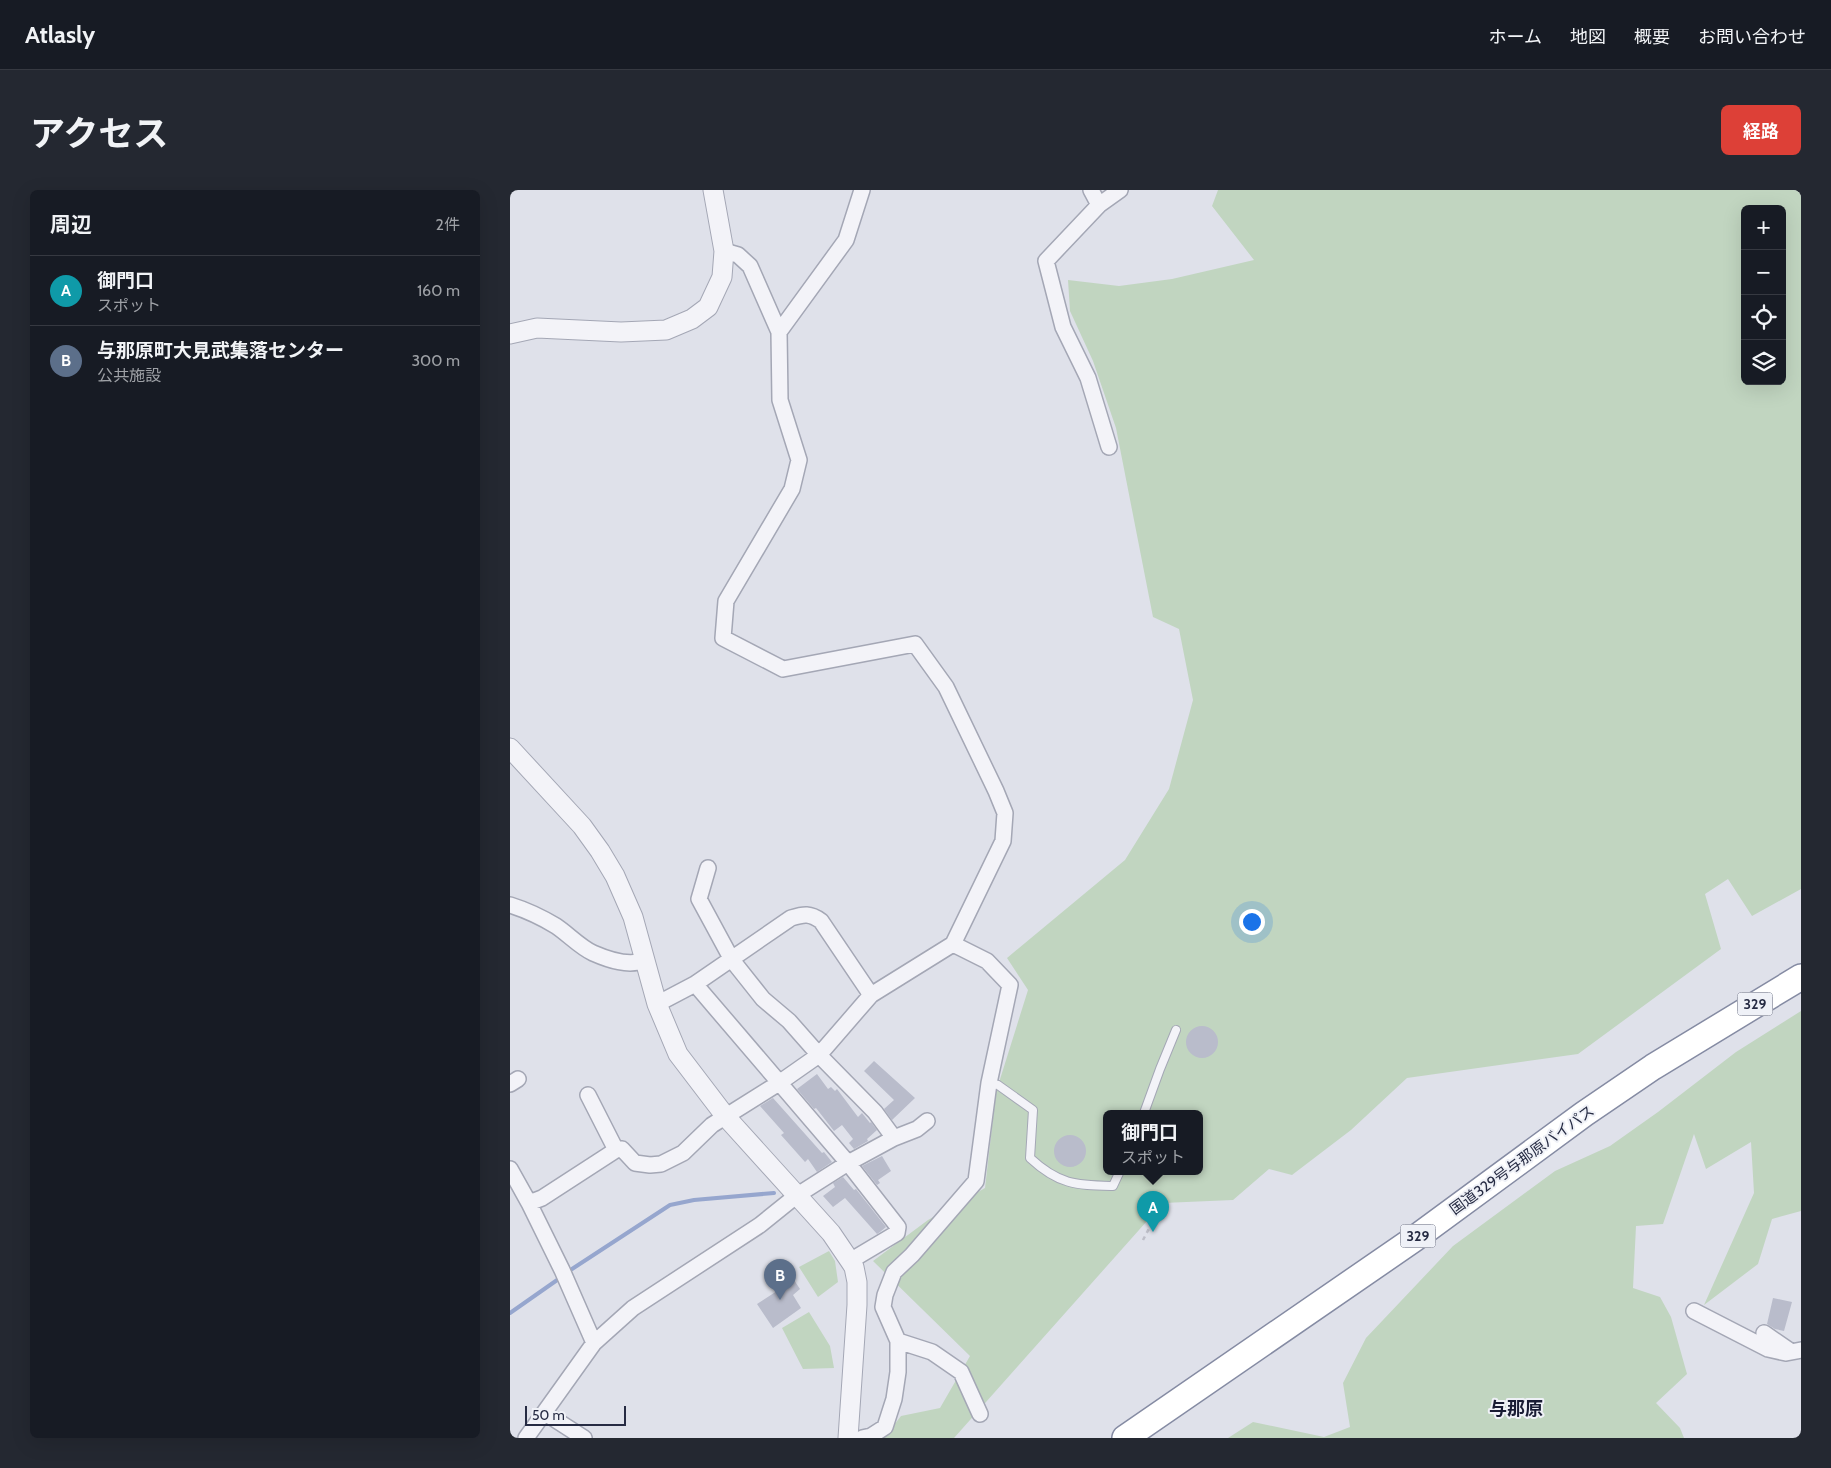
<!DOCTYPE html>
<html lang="ja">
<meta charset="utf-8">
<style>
:root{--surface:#171b24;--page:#242831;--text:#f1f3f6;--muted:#9ea1a6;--line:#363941;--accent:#dd4037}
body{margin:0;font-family:Cabin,"Noto Sans JP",sans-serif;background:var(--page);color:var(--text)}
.controls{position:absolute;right:15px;top:15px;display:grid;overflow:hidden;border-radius:8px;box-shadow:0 5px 20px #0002}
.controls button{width:45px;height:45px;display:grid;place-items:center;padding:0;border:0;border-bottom:1px solid var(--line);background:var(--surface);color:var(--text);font:25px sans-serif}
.scale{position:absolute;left:15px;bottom:12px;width:101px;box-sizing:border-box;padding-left:5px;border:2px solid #262b43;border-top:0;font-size:14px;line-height:18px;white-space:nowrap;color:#262b43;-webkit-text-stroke:4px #eff1f7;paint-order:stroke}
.you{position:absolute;left:741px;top:731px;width:18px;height:18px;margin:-12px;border:4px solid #fff;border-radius:50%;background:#1a73e8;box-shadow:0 0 0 8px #1a73e833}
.badge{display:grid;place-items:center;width:32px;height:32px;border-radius:50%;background:var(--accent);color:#fff;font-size:16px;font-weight:700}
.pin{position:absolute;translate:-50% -41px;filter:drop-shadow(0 1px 2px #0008)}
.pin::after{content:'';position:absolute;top:26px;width:18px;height:15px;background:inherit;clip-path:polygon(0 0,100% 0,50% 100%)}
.popup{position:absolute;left:593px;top:920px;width:100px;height:65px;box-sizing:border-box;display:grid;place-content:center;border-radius:8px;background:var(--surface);filter:drop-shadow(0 1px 4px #0005);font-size:16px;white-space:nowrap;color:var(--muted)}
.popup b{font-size:19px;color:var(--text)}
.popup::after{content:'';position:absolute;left:50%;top:100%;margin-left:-10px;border:10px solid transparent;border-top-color:var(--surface)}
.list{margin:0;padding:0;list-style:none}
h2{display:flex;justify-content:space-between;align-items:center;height:65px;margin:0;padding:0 20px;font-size:21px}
h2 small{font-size:16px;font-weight:400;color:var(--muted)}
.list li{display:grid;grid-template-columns:32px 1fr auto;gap:15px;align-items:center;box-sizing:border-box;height:70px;padding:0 20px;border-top:1px solid var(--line)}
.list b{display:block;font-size:19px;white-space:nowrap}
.list p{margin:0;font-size:16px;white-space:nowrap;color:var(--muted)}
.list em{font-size:16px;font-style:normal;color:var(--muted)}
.icon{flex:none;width:28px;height:28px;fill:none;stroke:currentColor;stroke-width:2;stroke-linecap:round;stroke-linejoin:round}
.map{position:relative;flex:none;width:1291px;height:1248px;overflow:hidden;border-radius:8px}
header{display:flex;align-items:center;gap:30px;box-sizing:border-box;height:70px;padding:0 25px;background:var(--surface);border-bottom:1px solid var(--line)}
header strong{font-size:24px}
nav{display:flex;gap:28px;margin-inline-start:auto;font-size:18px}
.intro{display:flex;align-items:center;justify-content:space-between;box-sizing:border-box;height:120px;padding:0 30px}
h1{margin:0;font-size:35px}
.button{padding:12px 22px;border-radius:8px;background:var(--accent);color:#fff;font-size:18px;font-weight:700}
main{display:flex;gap:30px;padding:0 30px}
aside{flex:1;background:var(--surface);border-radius:8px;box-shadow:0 5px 20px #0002}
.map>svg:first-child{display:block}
.green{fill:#c1d5c0;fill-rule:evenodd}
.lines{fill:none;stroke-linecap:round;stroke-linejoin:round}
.stream{stroke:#96a6ce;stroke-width:4}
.building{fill:#b9bccb}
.service-casing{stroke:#a4a7b5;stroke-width:10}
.minor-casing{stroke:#a4a7b5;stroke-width:18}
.tertiary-casing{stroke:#a4a7b5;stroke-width:21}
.trunk-casing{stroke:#858ba3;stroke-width:28}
.path{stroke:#bebfc9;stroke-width:2.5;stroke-dasharray:4 4;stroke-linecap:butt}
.service{stroke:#f3f3f8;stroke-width:8}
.minor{stroke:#f3f3f8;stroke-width:15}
.tertiary{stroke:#f3f3f8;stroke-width:19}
.trunk{stroke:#fff;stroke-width:25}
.labels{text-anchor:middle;stroke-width:4;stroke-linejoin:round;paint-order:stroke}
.shield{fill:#eff1f7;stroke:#626679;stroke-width:1}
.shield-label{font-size:14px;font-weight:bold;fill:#262b43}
.street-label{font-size:15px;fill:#262b43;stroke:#eff1f7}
.quarter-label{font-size:18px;font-weight:bold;fill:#191c34;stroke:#eff1f7}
</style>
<header>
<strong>Atlasly</strong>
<nav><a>ホーム</a><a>地図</a><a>概要</a><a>お問い合わせ</a></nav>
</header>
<div class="intro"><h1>アクセス</h1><a class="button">経路</a></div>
<main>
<aside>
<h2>周辺<small>2件</small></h2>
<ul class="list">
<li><span class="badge" style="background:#0f9aa8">A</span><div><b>御門口</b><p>スポット</p></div><em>160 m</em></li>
<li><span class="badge" style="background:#5c6f8a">B</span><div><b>与那原町大見武集落センター</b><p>公共施設</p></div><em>300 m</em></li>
</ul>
</aside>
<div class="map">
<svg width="1291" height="1248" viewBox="0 0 1291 1248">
<rect width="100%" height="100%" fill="#dfe1ea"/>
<!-- green -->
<path class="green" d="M708,0H1291V699L1242,726L1218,689L1195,704L1211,759L1068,864L897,888L841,940L782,985L759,979L723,1010L653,1013L444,1248H374L391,1226L430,1218L460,1166L363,1071L418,1030L475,998L486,902L518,800L497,768L615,670L659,599L683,510L669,439L643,427L606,238L583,171L560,121L558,90L609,96L662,89L744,70L702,16ZM1235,19H1272V191H1235ZM597,923H689V981H597Z
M1291,821V1021L1262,1029L1248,1074L1194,1115L1244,1003L1241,952L1196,979L1184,944L1153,1034L1126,1036L1123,1098L1150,1107L1161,1127L1177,1184L1146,1213L1170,1238L1174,1248H718L743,1232L814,1247L840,1237L833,1193L856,1148L943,1056L1045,981L1100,956L1148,922L1226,862Z
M319,1061L325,1071L328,1092L308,1107L289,1077Z
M299,1122L320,1156L324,1178L293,1179L272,1138Z"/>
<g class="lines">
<!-- stream -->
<path class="stream" d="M62,1079L160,1015L184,1010L264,1003
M0,1123L50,1088"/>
</g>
<!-- building -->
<path class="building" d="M676 852a16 16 0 1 1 32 0a16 16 0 1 1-32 0Z
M364,871L405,908L382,930L374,919L384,910L354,881Z
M307,884L318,899L321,897L325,901L327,899L348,927L352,923L360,933L361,932L367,940L357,949L358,951L344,959L339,953L343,949L332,935L324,941L306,918L304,919L287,899Z
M263,908L312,963L314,962L322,972L307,982L298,969L295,972L271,945L274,943L250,916Z
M544 961a16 16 0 1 1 32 0a16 16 0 1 1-32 0Z
M372,966L381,981L368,990L370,993L367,995L352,976Z
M333,987L344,1000L346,999L376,1037L370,1042L367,1044L335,1008L323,1017L313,1006L325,997L323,993Z
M284,1090L290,1099L283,1105L291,1118L263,1138L247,1114Z
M1263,1108L1282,1112L1274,1141L1265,1139L1257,1134Z"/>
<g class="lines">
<!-- service casing -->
<g class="service-casing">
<path id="service" d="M479,893L488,895L523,920L520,968C549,995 566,995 603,996L610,981
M634,923L650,879L666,840"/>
</g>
<!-- minor casing -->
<g class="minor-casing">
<path id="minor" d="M581,0L589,15
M269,142L336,50L352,0
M599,257L578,188L553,137L536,71L589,15L610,0
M198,678L189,709L222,770L253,809L279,831L309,865L365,922L384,948
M0,715C16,720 31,727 46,736C58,744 70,757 83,763C99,770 119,777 135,770
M185,794L338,973L388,1037L387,1043L340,1071
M147,814L185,794L281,728C294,724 300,723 311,731L361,805
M0,894L8,889
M78,905L106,960
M0,979L19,1013L52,1080L84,1153
M19,1013L32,1008L106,960L112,959L125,973L140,975L151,974L173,963L202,935L269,893L309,865L361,805L443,754L493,651L495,623L486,601L436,497L405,454L273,479L213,448L216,411L282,299L289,270L270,210L269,142L240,76L228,65L214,61
M1184,1121L1258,1159L1276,1163L1291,1160
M1254,1143L1280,1161
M388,1151L422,1162L451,1182L470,1224
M35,1223L74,1248
M16,1248L84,1153L123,1118L250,1035L286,1006L338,973L384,948L407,939L417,931
M352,1248L361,1246L375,1237L384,1209L388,1182V1151L373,1117L375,1105L384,1082L402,1065L466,991L479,893L500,795L477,771L443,754"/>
</g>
<!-- tertiary casing -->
<g class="tertiary-casing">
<path id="tertiary" d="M0,144L27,138L111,142L156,140L182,129L198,117L212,87L214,61L203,0
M0,558L72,636L90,661L105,686L123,727L147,814L168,864L216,927L321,1043L340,1071L344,1077L347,1092V1115L338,1248"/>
</g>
<!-- trunk casing -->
<g class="trunk-casing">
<path id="trunk" d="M615,1248L904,1049L1074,924L1143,877L1291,787"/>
</g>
<!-- path -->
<path class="path" d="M633,1050L643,1031L657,1020"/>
<!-- service -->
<use href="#service" class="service"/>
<!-- minor -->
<use href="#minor" class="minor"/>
<!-- tertiary -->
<use href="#tertiary" class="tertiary"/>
<!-- trunk -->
<use href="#trunk" class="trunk"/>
</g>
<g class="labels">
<!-- shield labels -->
<g class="shield">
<rect x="1227.5" y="802.5" width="35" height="23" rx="4"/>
<rect x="890.5" y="1034.5" width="35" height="23" rx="4"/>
</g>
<g class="shield-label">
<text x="1245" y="819">329</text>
<text x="908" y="1051">329</text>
</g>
<!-- street labels -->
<g class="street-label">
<text transform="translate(1012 970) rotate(-36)" y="5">国道329号与那原バイパス</text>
</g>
<!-- quarter labels -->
<g class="quarter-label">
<text x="1006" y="1225">与那原</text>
</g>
</g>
</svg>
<div class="controls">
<button>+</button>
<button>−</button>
<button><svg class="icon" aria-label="locate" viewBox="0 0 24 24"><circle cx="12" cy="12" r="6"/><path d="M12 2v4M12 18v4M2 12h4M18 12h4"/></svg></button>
<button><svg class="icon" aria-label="layers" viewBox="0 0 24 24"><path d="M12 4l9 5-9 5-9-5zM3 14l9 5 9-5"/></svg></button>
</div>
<div class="scale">50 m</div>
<div class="you"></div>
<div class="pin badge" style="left:643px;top:1042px;background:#0f9aa8">A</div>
<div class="popup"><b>御門口</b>スポット</div>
<div class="pin badge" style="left:270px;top:1110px;background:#5c6f8a">B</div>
</div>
</main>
